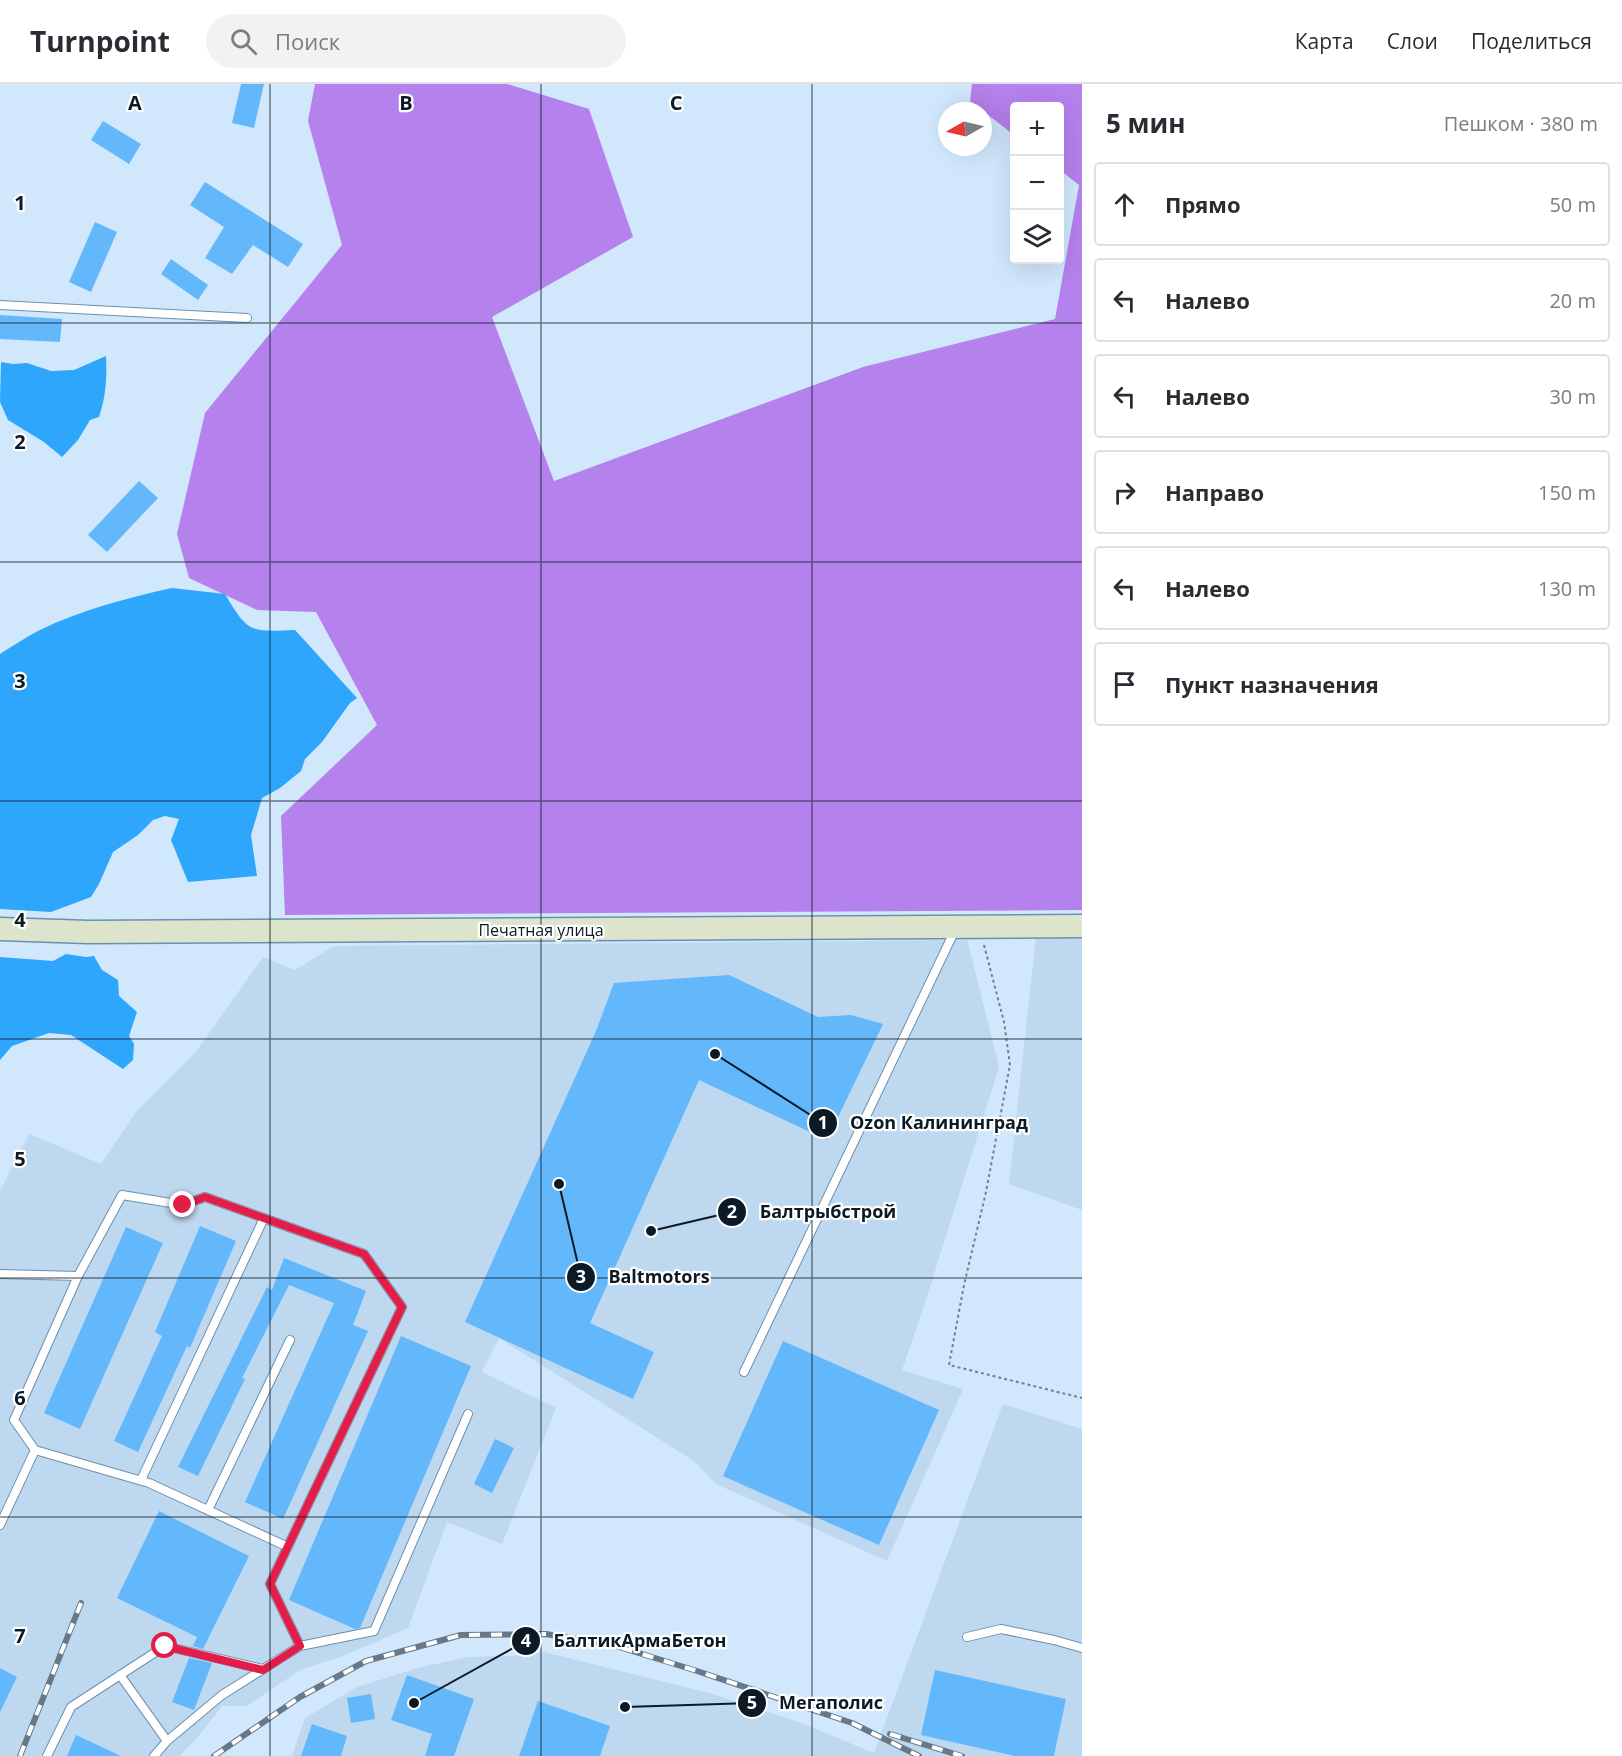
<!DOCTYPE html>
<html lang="ru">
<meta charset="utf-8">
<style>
:root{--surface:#fff;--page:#f2f2f3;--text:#2b2b33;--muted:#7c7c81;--line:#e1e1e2}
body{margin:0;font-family:"Open Sans",sans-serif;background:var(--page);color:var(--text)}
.controls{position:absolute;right:18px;top:18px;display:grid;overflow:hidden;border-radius:6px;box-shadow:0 6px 24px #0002}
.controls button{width:54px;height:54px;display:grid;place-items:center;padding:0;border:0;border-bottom:2px solid var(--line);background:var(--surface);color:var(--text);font:30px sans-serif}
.compass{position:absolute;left:938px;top:18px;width:54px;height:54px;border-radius:50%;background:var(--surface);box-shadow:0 6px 24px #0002;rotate:262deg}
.stop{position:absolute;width:18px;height:18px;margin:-14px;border:4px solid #e11d48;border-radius:50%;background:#fff}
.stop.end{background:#e11d48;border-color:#fff;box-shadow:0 2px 6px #0008}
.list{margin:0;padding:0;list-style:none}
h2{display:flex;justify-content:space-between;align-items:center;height:78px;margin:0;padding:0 24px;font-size:26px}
h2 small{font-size:20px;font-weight:400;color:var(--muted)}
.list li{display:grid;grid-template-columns:39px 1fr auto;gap:18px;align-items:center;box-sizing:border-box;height:84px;margin:0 12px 12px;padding:0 12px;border:2px solid var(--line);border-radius:6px}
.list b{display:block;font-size:22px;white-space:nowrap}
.list em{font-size:20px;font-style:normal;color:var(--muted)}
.icon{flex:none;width:33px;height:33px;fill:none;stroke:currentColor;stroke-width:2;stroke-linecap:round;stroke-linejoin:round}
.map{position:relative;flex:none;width:1082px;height:1672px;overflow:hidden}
header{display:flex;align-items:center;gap:36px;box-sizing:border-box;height:84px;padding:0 30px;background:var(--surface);border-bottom:2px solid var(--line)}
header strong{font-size:28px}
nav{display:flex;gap:33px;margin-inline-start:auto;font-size:21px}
.search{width:420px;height:54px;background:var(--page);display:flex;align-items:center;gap:15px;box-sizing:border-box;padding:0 21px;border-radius:33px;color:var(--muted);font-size:22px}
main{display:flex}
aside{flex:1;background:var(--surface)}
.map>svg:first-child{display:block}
.built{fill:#bed8f0}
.forest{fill:#b581ed}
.water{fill:#2da6fb}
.building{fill:#63b8fc}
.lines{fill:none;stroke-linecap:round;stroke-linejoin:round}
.lane-casing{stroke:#6b90af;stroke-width:10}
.secondary-casing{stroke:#6b90af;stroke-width:25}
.path{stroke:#6e8191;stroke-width:2;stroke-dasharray:3 3;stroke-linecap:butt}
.lane{stroke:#fff;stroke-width:8}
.secondary{stroke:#dce5cb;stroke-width:22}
.rail-casing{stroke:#677989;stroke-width:6}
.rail{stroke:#fff;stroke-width:4;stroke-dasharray:11;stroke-linecap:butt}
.route{stroke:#e11d48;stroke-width:8}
.grid{fill:none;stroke:#0c1a26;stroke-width:1.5;stroke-opacity:0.55}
.labels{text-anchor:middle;stroke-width:4.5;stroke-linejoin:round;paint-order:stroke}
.street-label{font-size:16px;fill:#0c1a26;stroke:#fff}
.grid-label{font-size:20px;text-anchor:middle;font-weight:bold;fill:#0c1a26;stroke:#fff;stroke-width:4.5;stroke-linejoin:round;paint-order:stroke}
.leader{fill:none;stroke:#0c1a26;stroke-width:2}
.callout-dot{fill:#0c1a26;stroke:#fff;stroke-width:2}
.mark-label{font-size:18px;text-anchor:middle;font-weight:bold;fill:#fff}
.callout-label{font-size:18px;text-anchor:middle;font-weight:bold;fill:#0c1a26;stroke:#fff;stroke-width:4.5;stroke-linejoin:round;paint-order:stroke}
</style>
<header>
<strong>Turnpoint</strong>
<div class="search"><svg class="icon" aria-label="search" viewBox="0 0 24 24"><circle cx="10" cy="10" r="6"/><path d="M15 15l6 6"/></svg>Поиск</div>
<nav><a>Карта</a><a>Слои</a><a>Поделиться</a></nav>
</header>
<main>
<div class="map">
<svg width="1082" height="1672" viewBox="0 0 1082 1672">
<rect width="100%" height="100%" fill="#d0e7fc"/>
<!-- built -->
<path class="built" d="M1037,843H1082V1126L1009,1100Z
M967,856L999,983L924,1222L902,1286L963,1305L887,1477L716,1400L694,1377L499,1254L482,1288L556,1324L502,1460L447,1438L408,1544L343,1572L300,1586L247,1622H222L197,1654L179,1672H0V1107L29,1050L101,1080L136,1028L195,969L263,873L295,886L334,862Z
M1003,1320L1082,1345V1672H292L305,1634L357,1603L421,1583L469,1573L513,1572L544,1568L709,1609L796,1637L874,1669Z"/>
<!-- forest -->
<path class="forest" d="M315,0H507L589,25L633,153L492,233L554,397L863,283L1055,235L1079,101L1060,86V22H1014V51L970,17L972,0H1082V826L285,831L281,732L377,641L316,528L257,526L189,494L177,450L205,329L342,161L308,37Z"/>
<!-- water -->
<path class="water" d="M106,272C107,294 106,312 99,333L90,336L78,356L62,373L44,358L8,336L0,318L1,278L13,280L27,279L51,287L74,286Z
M172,504L225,510C248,549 250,548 295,546L357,614L350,619L322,658L305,675L301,687L280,704L262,714L251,751L257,792L188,798L171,756L179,735L165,732L153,736L138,751L113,768L99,800L91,813L51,828L0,825V570C13,562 26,553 40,546C81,526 127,514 172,504Z
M66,870L86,873L94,872L102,886L118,896L119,912L137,928L129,952L134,960L133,976L123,985L71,951L49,949L12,962L0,976V873L53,877Z"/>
<!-- building -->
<path class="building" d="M241,0H264L254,44L232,39Z
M103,37L141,60L129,80L91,56Z
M205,98L303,160L288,183L253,161L232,190L205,174L224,143L190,121Z
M95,138L117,148L91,208L69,198Z
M171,175L208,201L198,216L161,190Z
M0,231L62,235L60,258L0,255Z
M139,397L158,414L107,468L88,451Z
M729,891L818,933L851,931L883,940L827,1056L699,996L590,1239L654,1268L633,1315L465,1238L596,947L614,899Z
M200,1142L236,1157L190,1264L187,1262L138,1368L114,1357L162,1252L155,1248Z
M126,1143L163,1159L80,1345L44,1329Z
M284,1174L366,1207L353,1241L368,1247L283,1435L245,1418L334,1219L289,1201L242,1294L245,1295L198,1392L178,1383L267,1203L272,1206Z
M401,1252L471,1282L360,1544L355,1545L289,1516Z
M783,1257L939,1326L879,1461L723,1392Z
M495,1355L514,1364L492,1409L474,1400Z
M159,1427L249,1472L203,1565L193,1562L197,1553L117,1514Z
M189,1574L212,1579L194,1626L172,1618Z
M0,1584L17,1593L0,1628Z
M935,1586L1066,1615L1054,1672H1015L921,1651Z
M407,1591L474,1615L454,1672H425L432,1650L391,1636Z
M371,1610L375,1635L351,1639L347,1614Z
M538,1617L610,1642L600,1672H519Z
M312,1640L347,1652L341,1672H301Z
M76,1651L121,1672H67Z"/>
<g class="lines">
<!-- lane casing -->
<g class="lane-casing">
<path id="lane" d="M0,221L247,234
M0,1190L78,1192L14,1336L35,1366L149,1399L288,1463
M78,1192L122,1111L183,1121L205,1113L364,1170L402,1223L270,1500L300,1562
M744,1288L955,846
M141,1396L264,1134
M208,1426L290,1256
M0,1441L35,1366
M967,1553L1001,1545L1054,1556L1082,1564
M120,1591L167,1657
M47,1672L71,1623L165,1562L263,1585
M154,1672L167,1657L222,1611L300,1562L374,1547L468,1330"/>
</g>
<!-- secondary casing -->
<g class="secondary-casing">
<path id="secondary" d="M0,845L88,848L1082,842"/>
</g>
<!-- path -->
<path class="path" d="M984,861L1004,938L1010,981L986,1108L964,1201L949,1281L1082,1314"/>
<!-- lane -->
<use href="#lane" class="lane"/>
<!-- secondary -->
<use href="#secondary" class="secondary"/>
<!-- rail casing -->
<g class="rail-casing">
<path id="rail" d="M890,1650L962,1672
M20,1672L81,1519
M214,1672L300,1613L366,1577L461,1551L546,1550L616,1562L697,1587L852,1639L919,1672"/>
</g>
<!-- rail -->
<use href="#rail" class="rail"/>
</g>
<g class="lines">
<!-- route -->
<path class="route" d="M165,1562L263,1586L300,1562L270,1500L402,1223L364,1170L205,1113L183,1121"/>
</g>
<!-- grid -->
<path class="grid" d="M270,0V1672M541,0V1672M812,0V1672M0,239H1082M0,478H1082M0,717H1082M0,955H1082M0,1194H1082M0,1433H1082"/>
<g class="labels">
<!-- street labels -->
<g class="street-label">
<text x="541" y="852">Печатная улица</text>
</g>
</g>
<g class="grid-label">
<text x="135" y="26">A</text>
<text x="406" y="26">B</text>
<text x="676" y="26">C</text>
<text x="20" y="126">1</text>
<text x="20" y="365">2</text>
<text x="20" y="604">3</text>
<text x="20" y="843">4</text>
<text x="20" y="1082">5</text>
<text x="20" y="1321">6</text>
<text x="20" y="1559">7</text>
</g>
<!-- callouts -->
<path class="leader" d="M715 970L823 1039M651 1147L732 1128M559 1100L581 1193M414 1619L526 1557M625 1623L752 1619"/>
<g class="callout-dot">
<circle cx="715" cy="970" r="6"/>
<circle cx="651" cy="1147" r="6"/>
<circle cx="559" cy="1100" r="6"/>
<circle cx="414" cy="1619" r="6"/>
<circle cx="625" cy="1623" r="6"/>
<circle cx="823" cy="1039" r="15"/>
<circle cx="732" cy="1128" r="15"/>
<circle cx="581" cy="1193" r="15"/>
<circle cx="526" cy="1557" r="15"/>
<circle cx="752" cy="1619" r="15"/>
</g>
<g class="mark-label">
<text x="823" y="1045">1</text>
<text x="732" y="1134">2</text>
<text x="581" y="1199">3</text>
<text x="526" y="1563">4</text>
<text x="752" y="1625">5</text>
</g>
<g class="callout-label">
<text x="939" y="1045">Ozon Калининград</text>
<text x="828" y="1134">Балтрыбстрой</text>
<text x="659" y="1199">Baltmotors</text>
<text x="640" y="1563">БалтикАрмаБетон</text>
<text x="831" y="1625">Мегаполис</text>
</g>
</svg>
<div class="controls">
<button>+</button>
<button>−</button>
<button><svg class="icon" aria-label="layers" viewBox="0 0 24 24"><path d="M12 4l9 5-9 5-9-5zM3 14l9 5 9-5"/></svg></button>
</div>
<svg class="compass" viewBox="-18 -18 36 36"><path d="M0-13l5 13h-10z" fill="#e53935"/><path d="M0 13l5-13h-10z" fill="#7c7c81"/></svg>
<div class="stop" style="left:165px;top:1562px"></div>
<div class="stop end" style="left:183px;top:1121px"></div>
</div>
<aside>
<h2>5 мин<small>Пешком · 380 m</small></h2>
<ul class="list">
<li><svg class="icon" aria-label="ahead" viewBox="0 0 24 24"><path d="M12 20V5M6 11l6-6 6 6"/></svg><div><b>Прямо</b></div><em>50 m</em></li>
<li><svg class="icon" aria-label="left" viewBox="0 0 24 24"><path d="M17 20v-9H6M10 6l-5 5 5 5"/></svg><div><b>Налево</b></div><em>20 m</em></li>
<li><svg class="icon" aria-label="left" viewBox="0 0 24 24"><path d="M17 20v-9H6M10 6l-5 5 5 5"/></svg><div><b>Налево</b></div><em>30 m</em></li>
<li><svg class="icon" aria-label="right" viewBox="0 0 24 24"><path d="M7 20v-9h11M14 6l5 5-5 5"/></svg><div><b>Направо</b></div><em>150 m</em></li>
<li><svg class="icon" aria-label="left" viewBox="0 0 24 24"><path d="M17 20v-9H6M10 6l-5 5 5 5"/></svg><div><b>Налево</b></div><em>130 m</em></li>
<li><svg class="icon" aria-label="arrive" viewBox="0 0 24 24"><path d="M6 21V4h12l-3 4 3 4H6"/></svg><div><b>Пункт назначения</b></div></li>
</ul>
</aside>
</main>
